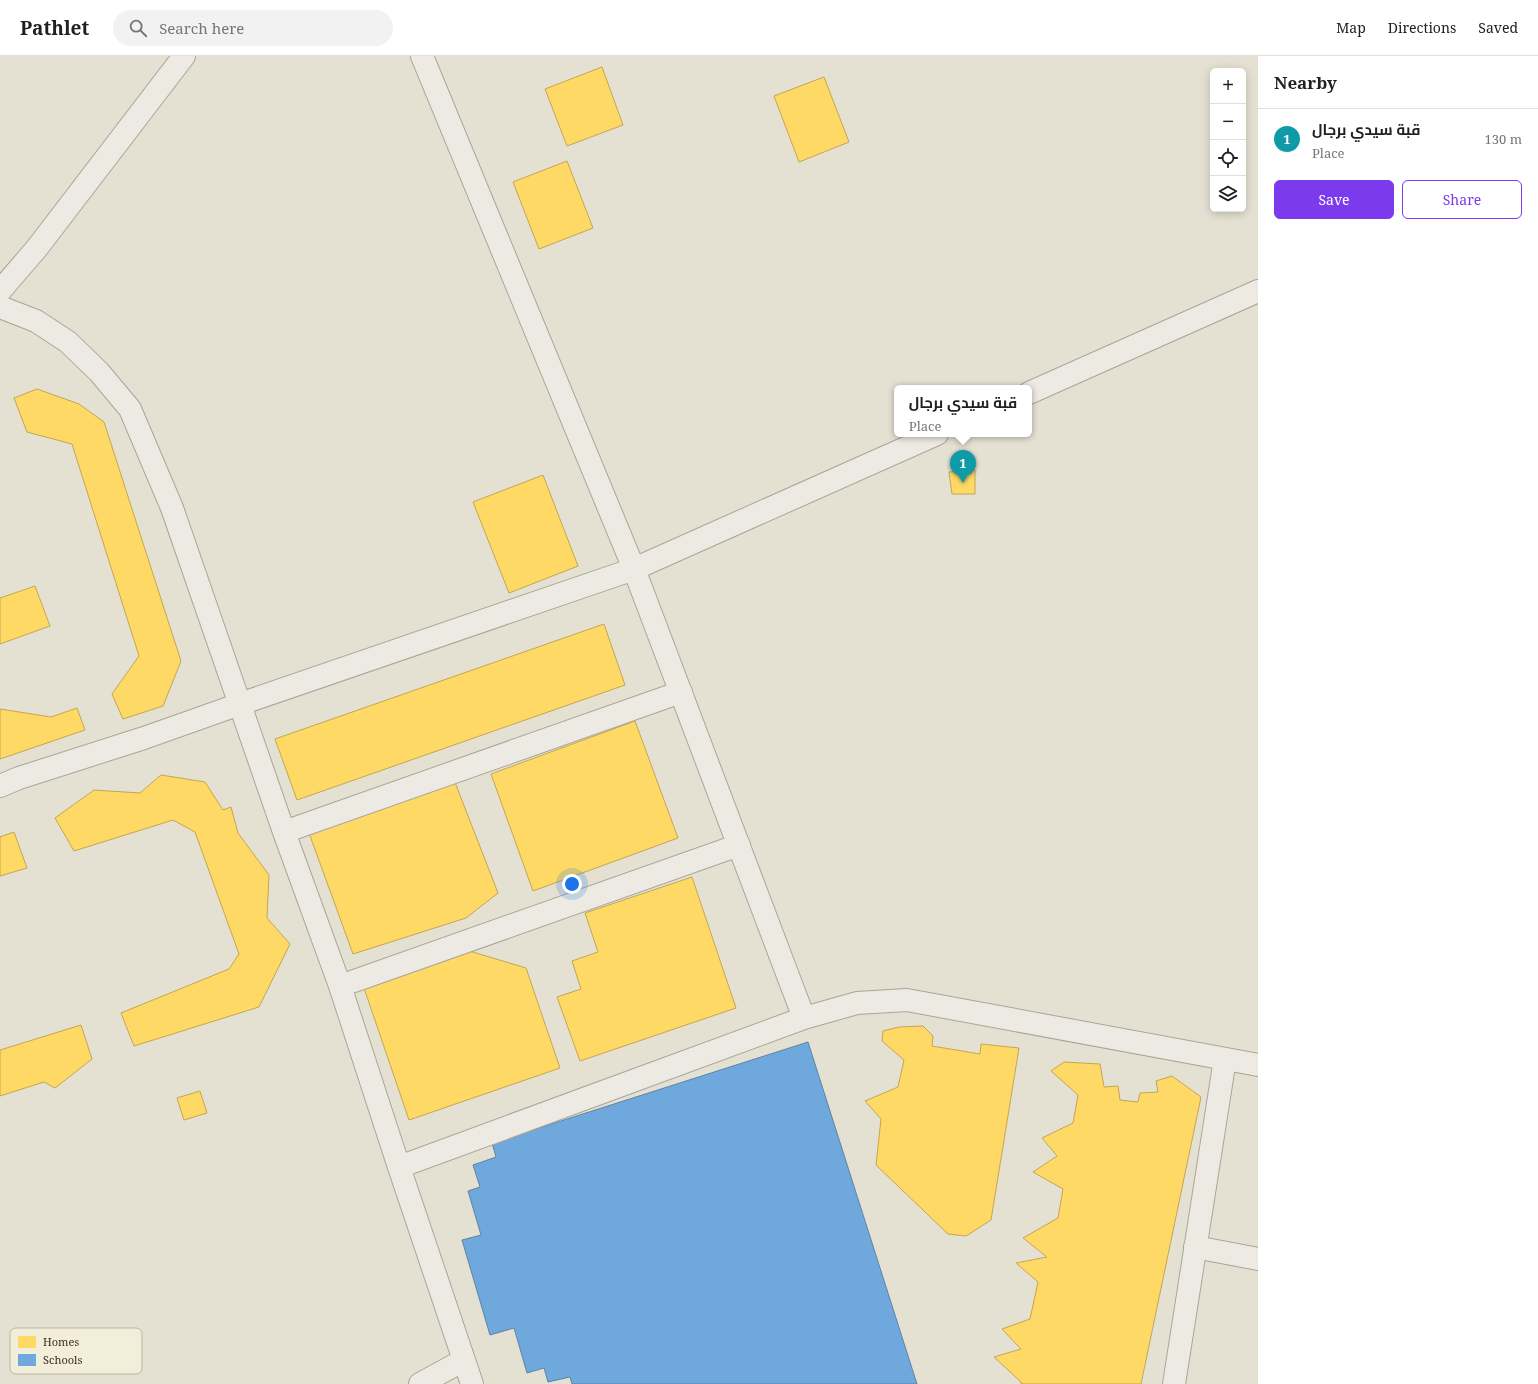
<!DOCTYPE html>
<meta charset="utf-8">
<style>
:root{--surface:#fff;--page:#f2f2f2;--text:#202124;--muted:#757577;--line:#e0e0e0;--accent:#7c3aed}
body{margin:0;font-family:"Noto Serif",Cairo,serif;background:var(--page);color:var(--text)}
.controls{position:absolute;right:12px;top:12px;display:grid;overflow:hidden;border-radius:6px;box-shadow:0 2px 10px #0003}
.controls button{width:36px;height:36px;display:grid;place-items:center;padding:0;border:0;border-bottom:1px solid var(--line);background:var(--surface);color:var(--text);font:20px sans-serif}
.you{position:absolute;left:572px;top:828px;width:14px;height:14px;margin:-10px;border:3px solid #fff;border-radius:50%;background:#1a73e8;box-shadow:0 0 0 6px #1a73e833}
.badge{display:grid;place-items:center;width:26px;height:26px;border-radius:50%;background:var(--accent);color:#fff;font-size:13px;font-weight:700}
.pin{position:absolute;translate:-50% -33px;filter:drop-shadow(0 1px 2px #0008)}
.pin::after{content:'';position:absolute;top:21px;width:14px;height:12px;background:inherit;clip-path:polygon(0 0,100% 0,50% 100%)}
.popup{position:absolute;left:894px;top:329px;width:138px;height:52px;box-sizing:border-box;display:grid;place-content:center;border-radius:6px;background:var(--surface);filter:drop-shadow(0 1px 3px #0005);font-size:13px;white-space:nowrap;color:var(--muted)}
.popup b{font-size:15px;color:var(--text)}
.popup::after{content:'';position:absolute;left:50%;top:100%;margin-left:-8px;border:8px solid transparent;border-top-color:var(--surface)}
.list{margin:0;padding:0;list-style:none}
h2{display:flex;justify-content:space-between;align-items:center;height:52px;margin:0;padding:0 16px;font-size:17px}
h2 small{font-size:13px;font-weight:400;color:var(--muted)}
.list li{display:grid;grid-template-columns:26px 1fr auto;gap:12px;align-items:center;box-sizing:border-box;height:60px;padding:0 16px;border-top:1px solid var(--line)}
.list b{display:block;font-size:15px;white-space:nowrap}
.list p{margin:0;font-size:13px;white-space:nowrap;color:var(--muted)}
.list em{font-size:13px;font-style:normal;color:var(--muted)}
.actions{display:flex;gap:8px;padding:12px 16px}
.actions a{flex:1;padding:9px 0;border:1px solid var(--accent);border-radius:6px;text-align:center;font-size:14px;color:var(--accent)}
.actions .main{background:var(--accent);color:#fff}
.icon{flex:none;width:22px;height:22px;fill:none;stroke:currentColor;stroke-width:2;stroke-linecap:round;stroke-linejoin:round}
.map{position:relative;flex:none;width:1258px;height:1328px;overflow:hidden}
header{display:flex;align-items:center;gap:24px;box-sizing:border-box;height:56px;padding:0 20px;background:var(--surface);border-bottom:1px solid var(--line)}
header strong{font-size:19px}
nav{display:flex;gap:22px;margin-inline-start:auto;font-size:14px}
.search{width:280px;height:36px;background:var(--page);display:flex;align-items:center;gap:10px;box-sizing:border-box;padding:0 14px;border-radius:22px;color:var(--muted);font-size:15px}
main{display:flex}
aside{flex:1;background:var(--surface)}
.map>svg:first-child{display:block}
.homes{fill:#ffd966;stroke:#c3a652}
.schools{fill:#6fa8dc;stroke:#5e84a4}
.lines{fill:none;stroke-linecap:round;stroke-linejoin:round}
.minor-casing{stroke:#aaa59a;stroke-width:24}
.minor{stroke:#eceae2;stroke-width:22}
.key{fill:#f3eeda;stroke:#bbb5a3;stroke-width:1}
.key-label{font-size:11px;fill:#382f22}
</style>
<header>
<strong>Pathlet</strong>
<div class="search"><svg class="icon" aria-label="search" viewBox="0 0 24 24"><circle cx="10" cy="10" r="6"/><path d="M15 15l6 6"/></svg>Search here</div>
<nav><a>Map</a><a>Directions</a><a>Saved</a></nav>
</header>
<main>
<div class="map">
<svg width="1258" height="1328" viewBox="0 0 1258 1328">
<rect width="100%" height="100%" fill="#e4e0d2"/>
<!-- homes -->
<path class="homes" d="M602,11L623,69L567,90L545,33Z
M824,21L849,86L799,106L774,40Z
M567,105L593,172L539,193L513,126Z
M37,333L79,348L104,366L181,605L163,650L123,663L112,638L139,600L72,388L27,376L14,342Z
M975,414V438H952L949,416Z
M543,419L578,510L509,537L473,446Z
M35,530L50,570L0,588V542Z
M604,568L625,629L297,744L275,683Z
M77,652L85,674L0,703V653L51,661Z
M635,665L678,782L533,835L491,718Z
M161,719L205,726L223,754L231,751L238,777L269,819L267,862L290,888L259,951L134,990L121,957L229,913L239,898L195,776L173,764L74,795L55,762L94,734L140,737Z
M454,724L498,837L466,862L353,898L309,777Z
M14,776L27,812L0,820V781Z
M692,821L736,952L580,1005L557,941L581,933L572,905L598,896L585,857Z
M466,894L526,912L560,1012L409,1064L364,932Z
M81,969L92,1003L55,1032L44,1026L0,1040V994Z
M923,970L933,980L932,990L980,998L981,988L1019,992L991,1164L966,1180L948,1178L876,1109L881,1063L865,1045L898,1031L904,1004L882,985L883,975L899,971Z
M1064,1006L1100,1008L1104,1031L1118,1030L1120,1044L1138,1046L1140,1037L1158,1036L1156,1025L1172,1020L1201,1041L1141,1328H1021V1326L994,1301L1021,1293L1002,1273L1030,1263L1038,1226L1016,1207L1047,1201L1023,1182L1058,1162L1063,1133L1033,1116L1057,1100L1042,1082L1073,1067L1078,1039L1051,1015Z
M200,1035L207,1057L184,1064L177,1042Z"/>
<!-- schools -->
<path class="schools" d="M808,986L917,1328H572L570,1321L548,1326L544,1312L527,1317L514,1272L490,1279L462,1184L481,1179L468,1135L480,1131L473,1109L496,1101L492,1087Z"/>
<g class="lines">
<!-- minor casing -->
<g class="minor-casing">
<path id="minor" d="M422,0L634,513L804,962
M0,235L37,192L184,0
M0,251L36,265L68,286L99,316L130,353L172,452L284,776L340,930L399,1111L472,1328
M1029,337L1258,235
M0,730L19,722L144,682L240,648L634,513L937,378
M284,776L681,636
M340,930L739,789
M399,1111L804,962L857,947L907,944L1258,1009
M1195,1191L1258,1203
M420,1328L464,1304
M1174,1328L1225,1003"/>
</g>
<!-- minor -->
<use href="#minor" class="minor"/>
</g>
<!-- legend -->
<rect x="10" y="1272" width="132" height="46" rx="6" class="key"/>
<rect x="18" y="1280" width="18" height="12" fill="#ffd966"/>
<rect x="18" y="1298" width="18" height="12" fill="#6fa8dc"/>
<g class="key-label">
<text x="43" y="1290">Homes</text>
<text x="43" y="1308">Schools</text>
</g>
</svg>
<div class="controls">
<button>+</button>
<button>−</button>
<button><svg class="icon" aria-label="locate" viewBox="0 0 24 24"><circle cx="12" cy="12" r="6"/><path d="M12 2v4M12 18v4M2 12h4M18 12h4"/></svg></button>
<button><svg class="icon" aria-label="layers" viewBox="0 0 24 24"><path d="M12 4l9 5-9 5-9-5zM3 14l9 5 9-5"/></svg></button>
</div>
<div class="you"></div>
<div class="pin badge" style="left:963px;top:427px;background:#0f9aa8">1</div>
<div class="popup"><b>قبة سيدي برجال</b>Place</div>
</div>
<aside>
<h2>Nearby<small></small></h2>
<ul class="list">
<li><span class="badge" style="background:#0f9aa8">1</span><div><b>قبة سيدي برجال</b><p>Place</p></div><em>130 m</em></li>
</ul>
<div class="actions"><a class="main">Save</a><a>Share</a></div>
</aside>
</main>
